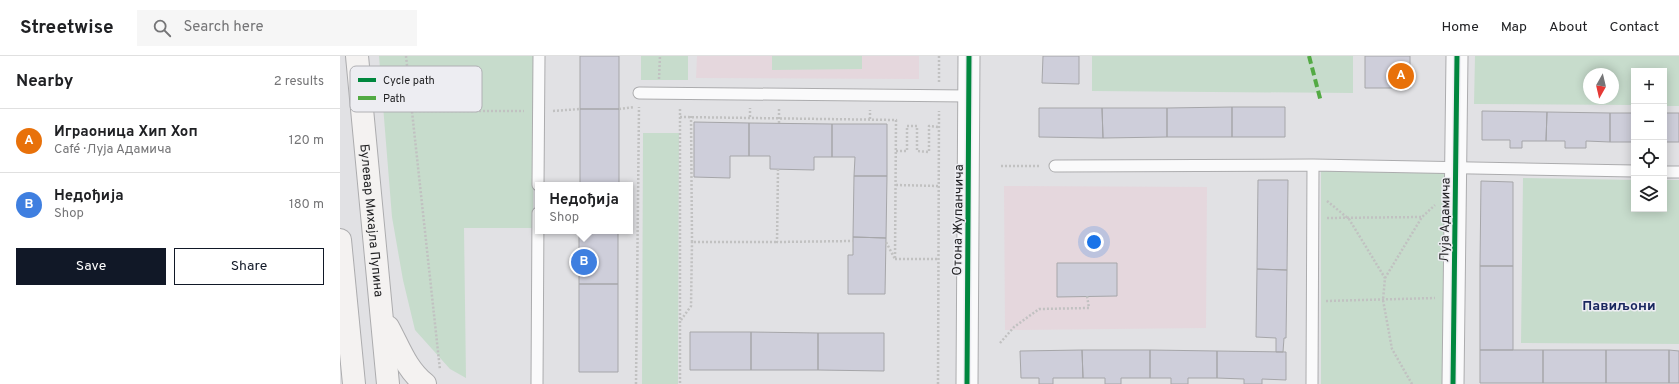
<!DOCTYPE html>
<meta charset="utf-8">
<style>
:root{--surface:#fff;--page:#f6f6f6;--text:#202124;--muted:#757577;--line:#e0e0e0;--accent:#111827}
body{margin:0;font-family:Overpass,sans-serif;background:var(--page);color:var(--text)}
.controls{position:absolute;right:12px;top:12px;display:grid;overflow:hidden;border-radius:0px;box-shadow:0 2px 10px #0003}
.controls button{width:36px;height:36px;display:grid;place-items:center;padding:0;border:0;border-bottom:1px solid var(--line);background:var(--surface);color:var(--text);font:20px sans-serif}
.compass{position:absolute;left:1243px;top:12px;width:36px;height:36px;border-radius:50%;background:var(--surface);box-shadow:0 2px 10px #0003;rotate:188deg}
.you{position:absolute;left:754px;top:186px;width:14px;height:14px;margin:-10px;border:3px solid #fff;border-radius:50%;background:#1a73e8;box-shadow:0 0 0 6px #1a73e833}
.badge{display:grid;place-items:center;width:26px;height:26px;border-radius:50%;background:var(--accent);color:#fff;font-size:13px;font-weight:700}
.pin{position:absolute;translate:-50% -50%;border:2px solid #fff;box-shadow:0 1px 4px #0006}
.popup{position:absolute;left:195px;top:126px;width:98px;height:52px;box-sizing:border-box;display:grid;place-content:center;border-radius:0px;background:var(--surface);filter:drop-shadow(0 1px 3px #0005);font-size:13px;white-space:nowrap;color:var(--muted)}
.popup b{font-size:15px;color:var(--text)}
.popup::after{content:'';position:absolute;left:50%;top:100%;margin-left:-8px;border:8px solid transparent;border-top-color:var(--surface)}
.list{margin:0;padding:0;list-style:none}
h2{display:flex;justify-content:space-between;align-items:center;height:52px;margin:0;padding:0 16px;font-size:17px}
h2 small{font-size:13px;font-weight:400;color:var(--muted)}
.list li{display:grid;grid-template-columns:26px 1fr auto;gap:12px;align-items:center;box-sizing:border-box;height:64px;padding:0 16px;border-top:1px solid var(--line)}
.list b{display:block;font-size:15px;white-space:nowrap}
.list p{margin:0;font-size:13px;white-space:nowrap;color:var(--muted)}
.list em{font-size:13px;font-style:normal;color:var(--muted)}
.actions{display:flex;gap:8px;padding:12px 16px}
.actions a{flex:1;padding:9px 0;border:1px solid var(--accent);border-radius:0px;text-align:center;font-size:14px;color:var(--accent)}
.actions .main{background:var(--accent);color:#fff}
.icon{flex:none;width:22px;height:22px;fill:none;stroke:currentColor;stroke-width:2;stroke-linecap:round;stroke-linejoin:round}
.map{position:relative;flex:none;width:1339px;height:328px;overflow:hidden}
header{display:flex;align-items:center;gap:24px;box-sizing:border-box;height:56px;padding:0 20px;background:var(--surface);border-bottom:1px solid var(--line)}
header strong{font-size:19px}
nav{display:flex;gap:22px;margin-inline-start:auto;font-size:14px}
.search{width:280px;height:36px;background:var(--page);display:flex;align-items:center;gap:10px;box-sizing:border-box;padding:0 14px;border-radius:0px;color:var(--muted);font-size:15px}
main{display:flex}
aside{flex:1;background:var(--surface)}
.map>svg:first-child{display:block}
.education{fill:#e5d7dd}
.green{fill:#c7dccc;fill-rule:evenodd}
.building{fill:#ceceda;stroke:#a6a6a9}
.lines{fill:none;stroke-linecap:round;stroke-linejoin:round}
.lane-casing{stroke:#acacae;stroke-width:13}
.street-casing{stroke:#acacae;stroke-width:23}
.secondary-casing{stroke:#acacae;stroke-width:24}
.path{stroke:#c1c1c1;stroke-width:2.5;stroke-dasharray:2 2;stroke-linecap:butt}
.lane{stroke:#fafafb;stroke-width:11}
.street{stroke:#fafafb;stroke-width:21}
.secondary{stroke:#f4f2f1;stroke-width:22}
.quiet{stroke:#53aa44;stroke-width:4;stroke-dasharray:8 4;stroke-linecap:butt}
.cycleway-casing{stroke:#ededf2;stroke-width:8}
.cycleway{stroke:#00873e;stroke-width:5}
.labels{text-anchor:middle;stroke-width:3;stroke-linejoin:round;paint-order:stroke}
.street-label{font-size:13px;fill:#232325;stroke:#ededf2}
.neighbourhood-label{font-size:14px;font-weight:bold;fill:#19275f;stroke:#ededf2}
.key{fill:#ededf2;stroke:#b0b0b4;stroke-width:1}
.key-label{font-size:11px;fill:#232325}
</style>
<header>
<strong>Streetwise</strong>
<div class="search"><svg class="icon" aria-label="search" viewBox="0 0 24 24"><circle cx="10" cy="10" r="6"/><path d="M15 15l6 6"/></svg>Search here</div>
<nav><a>Home</a><a>Map</a><a>About</a><a>Contact</a></nav>
</header>
<main>
<aside>
<h2>Nearby<small>2 results</small></h2>
<ul class="list">
<li><span class="badge" style="background:#e8710a">A</span><div><b>Играоница Хип Хоп</b><p>Café · Луја Адамича</p></div><em>120 m</em></li>
<li><span class="badge" style="background:#3f7fe0">B</span><div><b>Недођија</b><p>Shop</p></div><em>180 m</em></li>
</ul>
<div class="actions"><a class="main">Save</a><a>Share</a></div>
</aside>
<div class="map">
<svg width="1339" height="328" viewBox="0 0 1339 328">
<rect width="100%" height="100%" fill="#e1e1e4"/>
<!-- education -->
<path class="education" d="M357,0H579V23L356,22Z
M664,130L867,131L866,272L665,274Z"/>
<!-- green -->
<path class="green" d="M39,0H194L193,172H124L126,322L110,313L75,274L63,224L52,161Z
M301,0H348V24H301Z
M432,0H522V13L432,14Z
M752,0H1013V37L752,35Z
M1135,0H1339V50H1324V15H1294V49L1134,48ZM1249,18H1273V42H1249Z
M303,77H339L338,328H302Z
M1104,114L1103,328H981V115Z
M1183,122L1294,124V153H1324V124H1339V288L1181,287Z"/>
<!-- building -->
<path class="building" d="M240,0H279V53H240Z
M703,0H739V28L702,27Z
M1025,0H1070V32H1025Z
M892,51H945V81H892Z
M892,51V81H827V52Z
M699,52H762L763,82L699,81Z
M762,52H827V81L763,82Z
M240,53H279V129H240Z
M1142,55L1207,56L1206,85H1182V92H1170V84H1142Z
M1207,56L1270,57V86L1246,85V92H1225V85H1206Z
M1270,57H1294V86H1270Z
M1324,57H1339V86H1324Z
M354,66L409,67V100H390V122L354,121Z
M409,67L492,68V101H474V114L430,113V100H409Z
M492,68H547V120H514L515,101H492Z
M514,120H547L546,182L513,181Z
M918,124H948L947,214L917,213Z
M1141,125L1173,126V210H1140Z
M239,175H278V228H239Z
M513,181L546,182L545,238H508V199H513Z
M717,207H777V240L717,241Z
M1140,210H1173V294H1140Z
M917,213L947,214L946,282H944L943,296H936V282L916,281Z
M239,228H278V316H239Z
M350,276H411V314H350Z
M411,276L478,277V314H411Z
M478,277H544V315L478,314Z
M742,294H810V322H781V328H765V322H743Z
M742,294L743,322H713V328H699V322H681L680,295Z
M810,294L877,295V322H848V328H831V322H810Z
M1140,294H1203V327H1140Z
M1203,294H1266V327H1203Z
M1266,294H1329V327H1266Z
M1329,294L1339,295V327H1329Z
M877,295L946,296V324L922,323V328H904V323L877,322Z"/>
<g class="lines">
<!-- lane casing -->
<g class="lane-casing">
<path id="lane" d="M299,37L629,40
M715,110L973,109L1294,115
M1324,116H1339
M198,129L199,0
M197,328L198,157
M972,328L973,109"/>
</g>
<!-- street casing -->
<g class="street-casing">
<path id="street" d="M627,328L629,0
M1113,328L1117,0"/>
</g>
<!-- secondary casing -->
<g class="secondary-casing">
<g id="secondary">
<path id="s1" d="M17,0L48,328"/>
<path d="M0,184L14,328"/>
<path d="M48,271C59,291 66,313 85,328"/>
</g>
</g>
<!-- path -->
<path class="path" d="M66,0L100,314
M319,23L320,0
M599,26V0
M279,53L294,51
M340,53V328
M71,55H184
M213,55L240,53
M351,60L352,186H437
M340,61L556,64L555,203L546,186
M410,61V52
M530,63V54
M439,67V52
M556,95H567V70H577V95L589,96V70L599,71
M661,110H700
M438,113L437,186L513,185
M556,129L599,130
M987,145L1009,163L1045,222L1043,244L1052,293L1072,328
M987,162L1082,161
M555,203H599
M1045,222L1082,161L1095,149
M986,245L1095,242
M341,264L351,250L352,186
M660,287L674,271L699,253L749,252L747,240
M296,328L299,51
M598,328L599,55"/>
<!-- lane -->
<use href="#lane" class="lane"/>
<!-- street -->
<use href="#street" class="street"/>
<!-- secondary -->
<use href="#secondary" class="secondary"/>
<!-- quiet -->
<path class="quiet" d="M969,0L981,46"/>
<!-- cycleway casing -->
<g class="cycleway-casing">
<path id="cycleway" d="M627,328L629,0
M1113,328L1117,0"/>
</g>
<!-- cycleway -->
<use href="#cycleway" class="cycleway"/>
</g>
<g class="labels">
<!-- street labels -->
<g class="street-label">
<text dy="5" stroke="none"><textPath href="#s1" startOffset="165">Булевар Михајла Пупина</textPath></text>
<text transform="translate(617 164) rotate(-89)" y="5">Отона Жупанчича</text>
<text transform="translate(1104 164) rotate(-89)" y="5">Луја Адамича</text>
</g>
<!-- neighbourhood labels -->
<g class="neighbourhood-label">
<text x="1279" y="254">Павиљони</text>
</g>
</g>
<!-- legend -->
<rect x="10" y="10" width="132" height="46" rx="6" class="key"/>
<rect x="18" y="22" width="18" height="4" fill="#00873e"/>
<rect x="18" y="40" width="18" height="4" fill="#53aa44"/>
<g class="key-label">
<text x="43" y="28">Cycle path</text>
<text x="43" y="46">Path</text>
</g>
</svg>
<div class="controls">
<button>+</button>
<button>−</button>
<button><svg class="icon" aria-label="locate" viewBox="0 0 24 24"><circle cx="12" cy="12" r="6"/><path d="M12 2v4M12 18v4M2 12h4M18 12h4"/></svg></button>
<button><svg class="icon" aria-label="layers" viewBox="0 0 24 24"><path d="M12 4l9 5-9 5-9-5zM3 14l9 5 9-5"/></svg></button>
</div>
<svg class="compass" viewBox="-18 -18 36 36"><path d="M0-13l5 13h-10z" fill="#e53935"/><path d="M0 13l5-13h-10z" fill="#757577"/></svg>
<div class="you"></div>
<div class="pin badge" style="left:1061px;top:20px;background:#e8710a">A</div>
<div class="pin badge" style="left:244px;top:206px;background:#3f7fe0">B</div>
<div class="popup"><b>Недођија</b>Shop</div>
</div>
</main>
